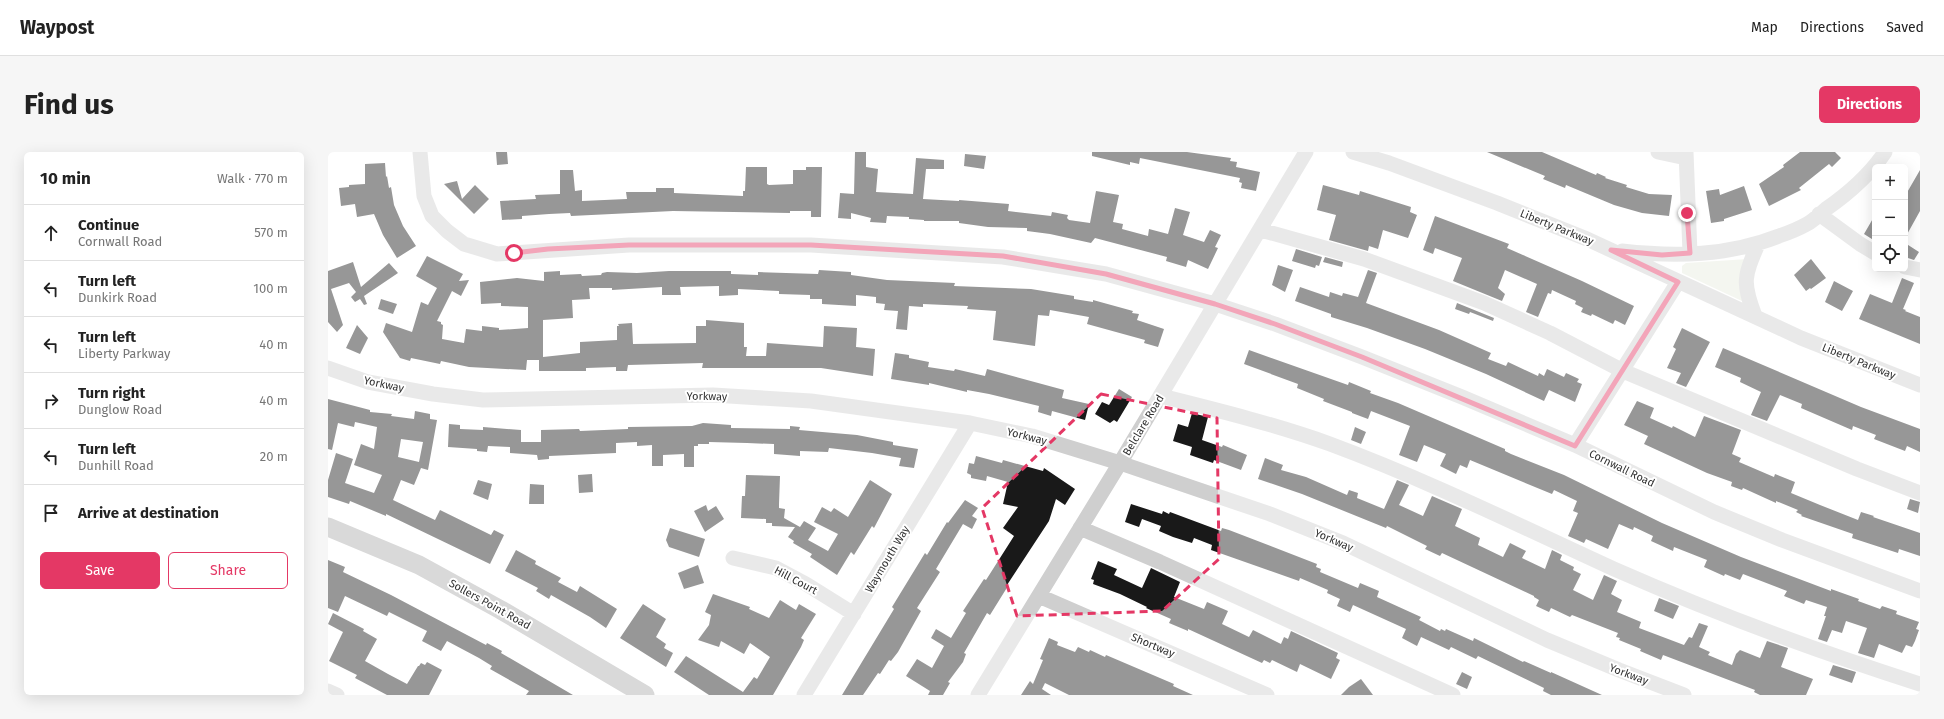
<!DOCTYPE html>
<meta charset="utf-8">
<style>
:root{--surface:#fff;--page:#f6f6f6;--text:#222;--muted:#767676;--line:#e0e0e0;--accent:#e43865}
body{margin:0;font-family:"Fira Sans",sans-serif;background:var(--page);color:var(--text)}
.controls{position:absolute;right:12px;top:12px;display:grid;overflow:hidden;border-radius:6px;box-shadow:0 4px 16px #0002}
.controls button{width:36px;height:36px;display:grid;place-items:center;padding:0;border:0;border-bottom:1px solid var(--line);background:var(--surface);color:var(--text);font:20px sans-serif}
.stop{position:absolute;width:12px;height:12px;margin:-9px;border:3px solid #e43865;border-radius:50%;background:#fff}
.stop.end{background:#e43865;border-color:#fff;box-shadow:0 1px 4px #0008}
.list{margin:0;padding:0;list-style:none}
h2{display:flex;justify-content:space-between;align-items:center;height:52px;margin:0;padding:0 16px;font-size:17px}
h2 small{font-size:13px;font-weight:400;color:var(--muted)}
.list li{display:grid;grid-template-columns:26px 1fr auto;gap:12px;align-items:center;box-sizing:border-box;height:56px;padding:0 16px;border-top:1px solid var(--line)}
.list b{display:block;font-size:15px;white-space:nowrap}
.list p{margin:0;font-size:13px;white-space:nowrap;color:var(--muted)}
.list em{font-size:13px;font-style:normal;color:var(--muted)}
.actions{display:flex;gap:8px;padding:12px 16px}
.actions a{flex:1;padding:9px 0;border:1px solid var(--accent);border-radius:6px;text-align:center;font-size:14px;color:var(--accent)}
.actions .main{background:var(--accent);color:#fff}
.icon{flex:none;width:22px;height:22px;fill:none;stroke:currentColor;stroke-width:2;stroke-linecap:round;stroke-linejoin:round}
.map{position:relative;flex:none;width:1592px;height:543px;overflow:hidden;border-radius:6px}
header{display:flex;align-items:center;gap:24px;box-sizing:border-box;height:56px;padding:0 20px;background:var(--surface);border-bottom:1px solid var(--line)}
header strong{font-size:19px}
nav{display:flex;gap:22px;margin-inline-start:auto;font-size:14px}
.intro{display:flex;align-items:center;justify-content:space-between;box-sizing:border-box;height:96px;padding:0 24px}
h1{margin:0;font-size:28px}
.button{padding:10px 18px;border-radius:6px;background:var(--accent);color:#fff;font-size:14px;font-weight:700}
main{display:flex;gap:24px;padding:0 24px}
aside{flex:1;background:var(--surface);border-radius:6px;box-shadow:0 4px 16px #0002}
.map>svg:first-child{display:block}
.green{fill:#e7ebdd}
.building{fill:#191919;fill-rule:evenodd}
.lines{fill:none;stroke-linecap:round;stroke-linejoin:round}
.minor{stroke:#cfcfcf;stroke-width:15}
.major{stroke:#aaa;stroke-width:19}
.route{stroke:#e43865;stroke-width:5}
.marked{fill:none;stroke:#e43865;stroke-width:3;stroke-dasharray:8 5;stroke-linejoin:round}
.labels{text-anchor:middle;stroke-width:4;stroke-linejoin:round;paint-order:stroke}
.street-label{font-size:11px;fill:#323232;stroke:#fff}
</style>
<header>
<strong>Waypost</strong>
<nav><a>Map</a><a>Directions</a><a>Saved</a></nav>
</header>
<div class="intro"><h1>Find us</h1><a class="button">Directions</a></div>
<main>
<aside>
<h2>10 min<small>Walk · 770 m</small></h2>
<ul class="list">
<li><svg class="icon" aria-label="ahead" viewBox="0 0 24 24"><path d="M12 20V5M6 11l6-6 6 6"/></svg><div><b>Continue</b><p>Cornwall Road</p></div><em>570 m</em></li>
<li><svg class="icon" aria-label="left" viewBox="0 0 24 24"><path d="M17 20v-9H6M10 6l-5 5 5 5"/></svg><div><b>Turn left</b><p>Dunkirk Road</p></div><em>100 m</em></li>
<li><svg class="icon" aria-label="left" viewBox="0 0 24 24"><path d="M17 20v-9H6M10 6l-5 5 5 5"/></svg><div><b>Turn left</b><p>Liberty Parkway</p></div><em>40 m</em></li>
<li><svg class="icon" aria-label="right" viewBox="0 0 24 24"><path d="M7 20v-9h11M14 6l5 5-5 5"/></svg><div><b>Turn right</b><p>Dunglow Road</p></div><em>40 m</em></li>
<li><svg class="icon" aria-label="left" viewBox="0 0 24 24"><path d="M17 20v-9H6M10 6l-5 5 5 5"/></svg><div><b>Turn left</b><p>Dunhill Road</p></div><em>20 m</em></li>
<li><svg class="icon" aria-label="arrive" viewBox="0 0 24 24"><path d="M6 21V4h12l-3 4 3 4H6"/></svg><div><b>Arrive at destination</b></div></li>
</ul>
<div class="actions"><a class="main">Save</a><a>Share</a></div>
</aside>
<div class="map">
<svg width="1592" height="543" viewBox="0 0 1592 543">
<rect width="100%" height="100%" fill="#fff"/>
<!-- green -->
<path class="green" d="M1420,107L1414,149L1354,121V114L1358,111Z"/>
<!-- building -->
<path class="building" d="M168,0H179L180,12L169,13Z
M527,0H538V15L550,17L548,40L585,42L588,6L616,8V17H598L595,47L631,49V48L681,52L680,59L723,64L724,60L740,63L739,66L741,68L762,71L768,39L791,43L785,70L795,72L794,77L820,84L821,77L840,82L847,56L862,60L855,83L876,90L882,78L893,83L887,95L890,96L880,117L860,108L858,115L838,109L839,105L767,86L763,91L722,82L699,79V76L660,75L631,71V69H596V68L581,67V65L559,64L558,71L542,70L543,66L523,61V67L510,66L512,41L526,42Z
M764,0H859L903,6L902,9L909,10L908,15L932,20L928,39L913,36L914,31L911,30L912,26L812,6L811,12L802,10V13L764,4Z
M1159,0H1214L1268,23L1269,21L1278,25L1277,26L1299,33L1298,35L1321,42L1344,43L1341,64L1314,61L1286,53L1238,33L1237,36L1215,27L1217,24Z
M1472,0H1507L1513,6L1504,15L1501,12L1471,36L1473,38L1441,54L1431,32L1456,15L1455,13Z
M637,2L658,4L656,17L636,14Z
M57,11L58,25L59,24L61,36L63,35L66,53L75,74L88,94L69,106L55,83L46,62L29,65L27,52L13,54L11,36L21,35V33L37,32V12Z
M418,15H439V32L441,33L465,32V18H478V15H494L493,65H483V59H462V61L345,59L243,64L242,61L221,62L194,64V67L174,68L172,49L208,47L207,43L232,42V18H245L247,39L254,38V49L299,47L298,40H328V36H346V41L415,44V39H417Z
M1592,18V59L1577,86V44Z
M129,29L134,47L147,33L161,47L146,62L116,32Z
M995,33L1031,43L1032,39L1083,55L1082,60L1089,63L1080,86L1055,78L1050,97L1041,94L1040,99L1001,88L1008,63L989,58Z
M1416,34L1424,58L1396,67V69L1383,71L1378,39L1391,37L1392,43Z
M1547,63V89L1536,82Z
M1107,64L1181,92L1179,96L1254,129L1306,154L1297,173L1287,168L1285,172L1264,162L1263,164L1253,160L1255,156L1247,152L1248,149L1224,138L1223,142L1220,141L1210,165L1198,160L1209,132L1177,118L1170,136L1177,142L1174,149L1125,129L1134,106L1107,96L1105,102L1095,98Z
M1577,91L1591,100L1586,108L1577,105Z
M968,97L994,105L991,114L988,113L987,116L964,109Z
M99,104L135,122L131,129L141,128L133,144L124,139L109,169L113,170V172L115,173L114,187L136,191L138,177L154,179V174L171,176V178L200,176V155L173,154V151L153,152L152,130L189,126L216,129V120L232,119V123L253,122L254,124L273,123L274,121L279,120L309,121L341,119H403V122L430,123V120L490,122L491,118L523,120V123L559,128L627,131L626,134L703,137L740,143L746,144V147L765,150V148L805,159L804,161L811,162L809,168L836,177L830,195L816,191L817,188L759,172L761,165L722,158L721,164L710,163L707,194L665,188L668,159L639,157L640,154L595,152V155L581,154L579,178L568,177L570,159L556,158L557,152L548,151V145L528,143V154L494,152V147H482V143L451,142V139L410,137V143L391,144V134L352,135L353,143H334V135L284,138V136H261L262,147L244,148L245,166L215,168V205L252,201V190L289,188V174H291L290,172L304,171L305,192L368,191V174H378V168L416,171V195H419L418,204H438L439,191L495,195L496,174L529,176L528,195L547,197L545,224L493,216H374L375,211L300,213L299,219H288V215L258,216V219H211V208H199L198,218L141,215L113,209L112,212L83,206L82,209L72,206L55,180L58,171L84,180L93,150L100,153L109,136L88,124Z
M997,105L1015,110L1014,115L995,110Z
M1483,107L1498,126L1483,137L1482,136L1478,139L1466,123Z
M25,110L33,135L61,111L70,121L36,144L39,152L36,153L32,147L27,150L23,145L28,140L21,131L3,137L15,173L9,180L0,170V119Z
M950,113L965,118L957,140L944,133Z
M1040,118L1049,121L1038,151L1111,178L1163,201L1160,207L1178,214L1180,210L1210,224L1211,221L1216,224L1219,217L1236,225L1238,221L1251,227L1249,230L1254,232L1247,250L1221,238L1216,249L1158,222L1097,197L1039,176L1003,165V162L967,149L972,135L1001,145L1002,140L1014,144L1015,141L1030,145Z
M1574,126L1586,131L1575,157L1578,158L1577,159L1592,165V192L1531,167L1542,142L1564,151Z
M1506,129L1525,139L1514,159L1497,150Z
M53,147L69,152L65,162L50,157Z
M1129,151L1166,166L1165,169L1142,160L1141,162L1127,157Z
M29,173L40,186L32,202L18,196Z
M1354,176L1382,190L1358,235L1348,231L1353,221L1339,216L1348,197L1345,195Z
M1395,196L1533,255L1592,277V300L1579,294L1577,299L1546,287L1548,283L1525,274L1524,278L1473,256L1474,252L1452,243L1439,269L1423,263L1433,240L1412,230L1413,226L1387,215Z
M921,198L1020,233L1021,230L1043,239L1042,241L1070,251L1177,297V299L1183,302L1236,323L1334,371L1413,405L1503,439V437L1531,447L1530,449L1552,457L1554,454L1569,459L1568,462L1591,470L1588,477L1591,478L1587,489L1584,495L1578,493L1574,501L1551,492L1546,506L1530,501L1539,476L1518,469L1514,481L1504,478L1499,490L1490,487L1498,464H1496L1499,455L1478,448L1476,452L1456,444L1459,439L1415,422L1412,428L1397,422L1396,424L1376,415L1379,408L1346,395L1345,399L1323,389L1325,384L1306,375L1305,378L1291,372L1280,397L1258,387L1256,391L1240,384L1250,361L1245,359L1249,349L1226,338L1224,342L1142,308L1139,316L1132,313L1128,322L1112,314L1118,302L1096,293L1089,310L1071,303L1082,274L1043,259L1040,267L1024,261V260L995,249L996,247L969,236L970,232L916,212Z
M567,201L581,203V206L601,210L600,215L626,219L627,217L657,224L659,217L736,238L734,246L761,252L757,268L724,259L723,264L710,260L711,254L661,242L639,238V240L601,231V233L563,227Z
M791,237L804,245L789,270L786,268L782,271L767,262L774,250L781,253Z
M0,247L42,258V260L64,262L63,264L86,267L87,259L102,262V267L109,268L100,318L93,316L86,333L73,328L65,348L107,368L112,358L163,383L166,378L176,383L162,412L58,362V364L22,349L21,352L0,345V328L8,301L25,307L17,331L46,341L54,323L26,313L33,292L46,297L49,275L27,270L26,275L10,271L4,298L0,297ZM73,287L95,290L91,310L70,305Z
M1309,249L1326,256L1322,266L1344,276L1345,274L1367,285L1376,264L1413,278L1404,302L1413,306L1411,310L1446,325L1447,322L1467,330L1463,341L1492,353L1530,368L1533,360L1546,364L1545,365L1592,381V404L1571,397L1570,401L1524,386L1525,382L1473,364L1474,363L1468,360L1470,358L1448,349V351L1415,336L1414,338L1403,334L1404,330L1379,321L1316,292L1320,284L1296,273Z
M864,261L880,265L874,288L894,295L895,293L919,303L913,318L886,308L885,311L862,303L864,295L845,289L850,272L860,275Z
M375,271L403,273V276L462,277V274L472,275L471,278L529,283L565,290V293L590,297L586,316L571,314L573,306L544,301L501,296L500,300L472,299V304L446,302V292L419,291L381,290V292H370V294H366V315H356V302L335,303V314H324V293L309,294V290L288,291V301L221,304V307L210,308L209,303L182,301V295L160,294L159,300L149,299V297L120,295L121,272L132,273V277L155,278V275L193,278V290H213V278L251,277L252,279L300,277V275L364,274Z
M1027,275L1038,280L1033,292L1023,288Z
M648,304L674,311L675,308L715,319L716,316L747,337L737,353L728,347L721,369L679,433L680,434L662,463L659,461L636,501L638,502L635,510L620,530L622,531L615,543H600L602,539L578,524L589,507L604,516L616,494L603,486L608,477L623,486L638,461L635,459L656,427L658,428L686,384L675,376L690,355L675,352L680,330L659,324L658,329L643,326V323L639,321L641,311L646,312Z
M937,306L955,313L953,318L978,325L1019,343L1021,338L1030,341L1029,346L1056,357L1069,328L1081,333L1071,353L1095,364L1104,344L1134,357L1127,374L1152,386L1150,393L1175,405L1182,391L1198,399L1194,406L1217,417L1224,398L1234,403L1232,408L1246,415L1245,418L1253,422L1245,438L1265,448L1276,423L1289,429L1283,442L1294,448L1289,460L1313,470L1311,476L1356,493L1361,485L1364,486L1371,471L1380,474L1371,495L1382,500L1380,503L1404,513L1408,502L1412,498L1432,506L1439,489L1460,496L1453,515L1485,527L1478,543H1432L1426,540L1427,538L1335,503L1333,508L1312,499L1313,497L1291,488L1292,486L1288,485L1290,481L1244,463L1242,465L1223,456L1221,460L1208,454L1211,448L1206,445V444L1114,401L1112,404L1097,397L1099,394L1059,374L1058,376L974,342L930,327Z
M264,322L265,340L251,341L250,323Z
M418,323L452,324L451,352V356L457,357L456,366L472,375L476,369L488,376L480,388L500,399L510,382L486,370L494,355L503,360L506,356L520,365L542,328L564,342L546,376L544,374L526,403L523,400L509,423L482,405L484,402L465,391L466,389L460,385L467,375L444,374V371H438V367L413,366L414,344H417Z
M150,328L164,332L160,348L145,342Z
M202,332L216,333V352H201Z
M1582,347L1592,350L1590,361L1579,357Z
M637,348L650,356L644,364L649,367L644,377L635,372L608,417L612,420L589,456L593,459L570,500L563,509L561,508L552,522L550,521L535,543H514L566,457L564,455L597,401L599,403L619,370L620,371Z
M803,352L834,362L835,359L841,362L842,360L893,379L894,376L901,378L989,412L988,415L993,417L992,420L1030,436L1032,431L1051,439L1049,445L1093,465L1091,468L1112,479L1113,477L1117,479L1118,477L1145,489L1146,486L1195,510L1196,509L1223,521V520L1274,543H1223L1215,539L1216,536L1150,504L1148,507L1123,495L1121,498L1093,485L1089,494L1074,486L1078,477L1025,453L1022,460L1009,454L1012,447L999,441L1000,438L972,426L971,429L883,398L884,393L866,386L864,391L845,385L831,379L833,374L814,367L811,375L797,370Z
M378,353L380,359L388,354L396,367L377,380L366,359Z
M342,376L377,387L371,405L341,395L338,388Z
M188,398L208,409L207,412L233,426L230,430L249,440L252,434L289,457L278,476L262,465L223,443L221,447L208,439L210,436L177,419Z
M0,408L17,415L15,420L63,443L158,493L159,491L174,499L173,501L245,543H198L201,539L162,517L164,514L151,506L119,489L113,499L94,489L99,479L61,460L59,464L17,444L10,460L0,456Z
M770,409L789,417L786,423L814,436L823,416L852,430L846,445L876,457L879,450L900,459L894,472L921,485L925,478L953,492L956,485L960,487L963,479L1010,501L1008,506L1012,508L1003,527L972,512L969,520L944,508L942,511L936,508L934,511L860,477V479L841,471L843,467L818,456L819,455L792,442L765,432L766,428L763,427Z
M370,413L376,431L356,437L350,421Z
M385,442L422,455L421,457L441,466L452,448L468,458L471,452L488,462L473,486L476,488L473,495L445,543H381L346,520L358,504L415,540L426,525L429,527L442,505L422,491L416,502L393,489L391,495L370,488L381,473L383,463L377,460Z
M1331,446L1351,454L1345,467L1326,459Z
M315,452L338,467L328,485L338,492L336,496L345,501L338,515L292,486Z
M5,461L36,477L35,479L49,487L37,509L60,522L79,532L90,514H91L93,511L97,513L99,510L114,518L101,543H59L27,526L29,523L1,509L15,480L0,472Z
M721,486L730,490L729,493L747,500L750,495L761,500L762,498L777,505L778,503L846,532L845,534L865,543H741L717,531L714,537L723,543H693L702,529L705,532L715,508L712,507Z
M1505,513L1528,520L1524,531L1501,523Z
M1134,520L1144,525L1139,537L1128,532Z
M1033,527L1045,543H1013L1021,535Z"/>
<g class="lines">
<!-- minor -->
<path class="minor" d="M92,0L96,44L104,64L119,79L136,92L169,102L301,93H483L675,105L778,122L887,152L947,172L1034,205L1134,245L1247,293L1386,360L1454,388L1592,439
M1025,0L1061,11L1169,51L1259,87L1473,186L1592,233
M1330,0L1358,6
M1358,0L1362,101
M1491,62L1532,92L1547,101
M933,78L1036,107L1156,151L1222,181L1295,219L1529,317L1592,341
M1294,99C1348,105 1400,104 1451,84C1460,81 1470,77 1479,72C1486,68 1492,62 1498,57C1521,41 1541,24 1557,0
M1577,115L1592,118
M1427,164C1414,130 1416,125 1430,92
M0,216L40,230L105,242L155,248L385,243L483,249L642,271L704,284L792,311L942,362L1015,391L1219,488L1291,518L1356,543
M833,244C889,258 946,272 1002,292C1099,328 1192,374 1286,417C1386,461 1488,499 1592,532
M1247,293L1350,130
M752,376L832,410L1125,543
M405,406L448,416L478,432L526,462
M711,444L939,543
M0,539L9,543
M476,543L642,271
M650,543L792,311L978,0"/>
<!-- major -->
<path class="major" d="M0,375L91,413L173,458L317,543"/>
</g>
<g class="lines">
<!-- route -->
<path class="route" d="M186,101L220,97L301,93H483L675,104L778,122L887,152L947,172L1034,205L1247,294L1350,130L1283,98L1334,103L1362,101L1359,61"/>
</g>
<!-- marked area -->
<path d="M0 0H1592V543H0ZM773,242L889,266L891,407L834,459L689,464L654,356Z" fill="#fff" fill-opacity=".55" fill-rule="evenodd"/>
<path class="marked" d="M773,242L889,266L891,407L834,459L689,464L654,356Z"/>
<g class="labels">
<!-- street labels -->
<g class="street-label">
<text transform="translate(1229 75) rotate(22)" y="4">Liberty Parkway</text>
<text transform="translate(1531 209) rotate(22)" y="4">Liberty Parkway</text>
<text transform="translate(56 232) rotate(12)" y="4">Yorkway</text>
<text transform="translate(379 244) rotate(1)" y="4">Yorkway</text>
<text transform="translate(815 273) rotate(-59)" y="4">Belclare Road</text>
<text transform="translate(699 284) rotate(14)" y="4">Yorkway</text>
<text transform="translate(1294 316) rotate(26)" y="4">Cornwall Road</text>
<text transform="translate(1006 388) rotate(23)" y="4">Yorkway</text>
<text transform="translate(559 407) rotate(-59)" y="4">Waymouth Way</text>
<text transform="translate(468 428) rotate(28)" y="4">Hill Court</text>
<text transform="translate(162 452) rotate(29)" y="4">Sollers Point Road</text>
<text transform="translate(825 493) rotate(23)" y="4">Shortway</text>
<text transform="translate(1301 522) rotate(21)" y="4">Yorkway</text>
</g>
</g>
</svg>
<div class="controls">
<button>+</button>
<button>−</button>
<button><svg class="icon" aria-label="locate" viewBox="0 0 24 24"><circle cx="12" cy="12" r="6"/><path d="M12 2v4M12 18v4M2 12h4M18 12h4"/></svg></button>
</div>
<div class="stop" style="left:186px;top:101px"></div>
<div class="stop end" style="left:1359px;top:61px"></div>
</div>
</main>
